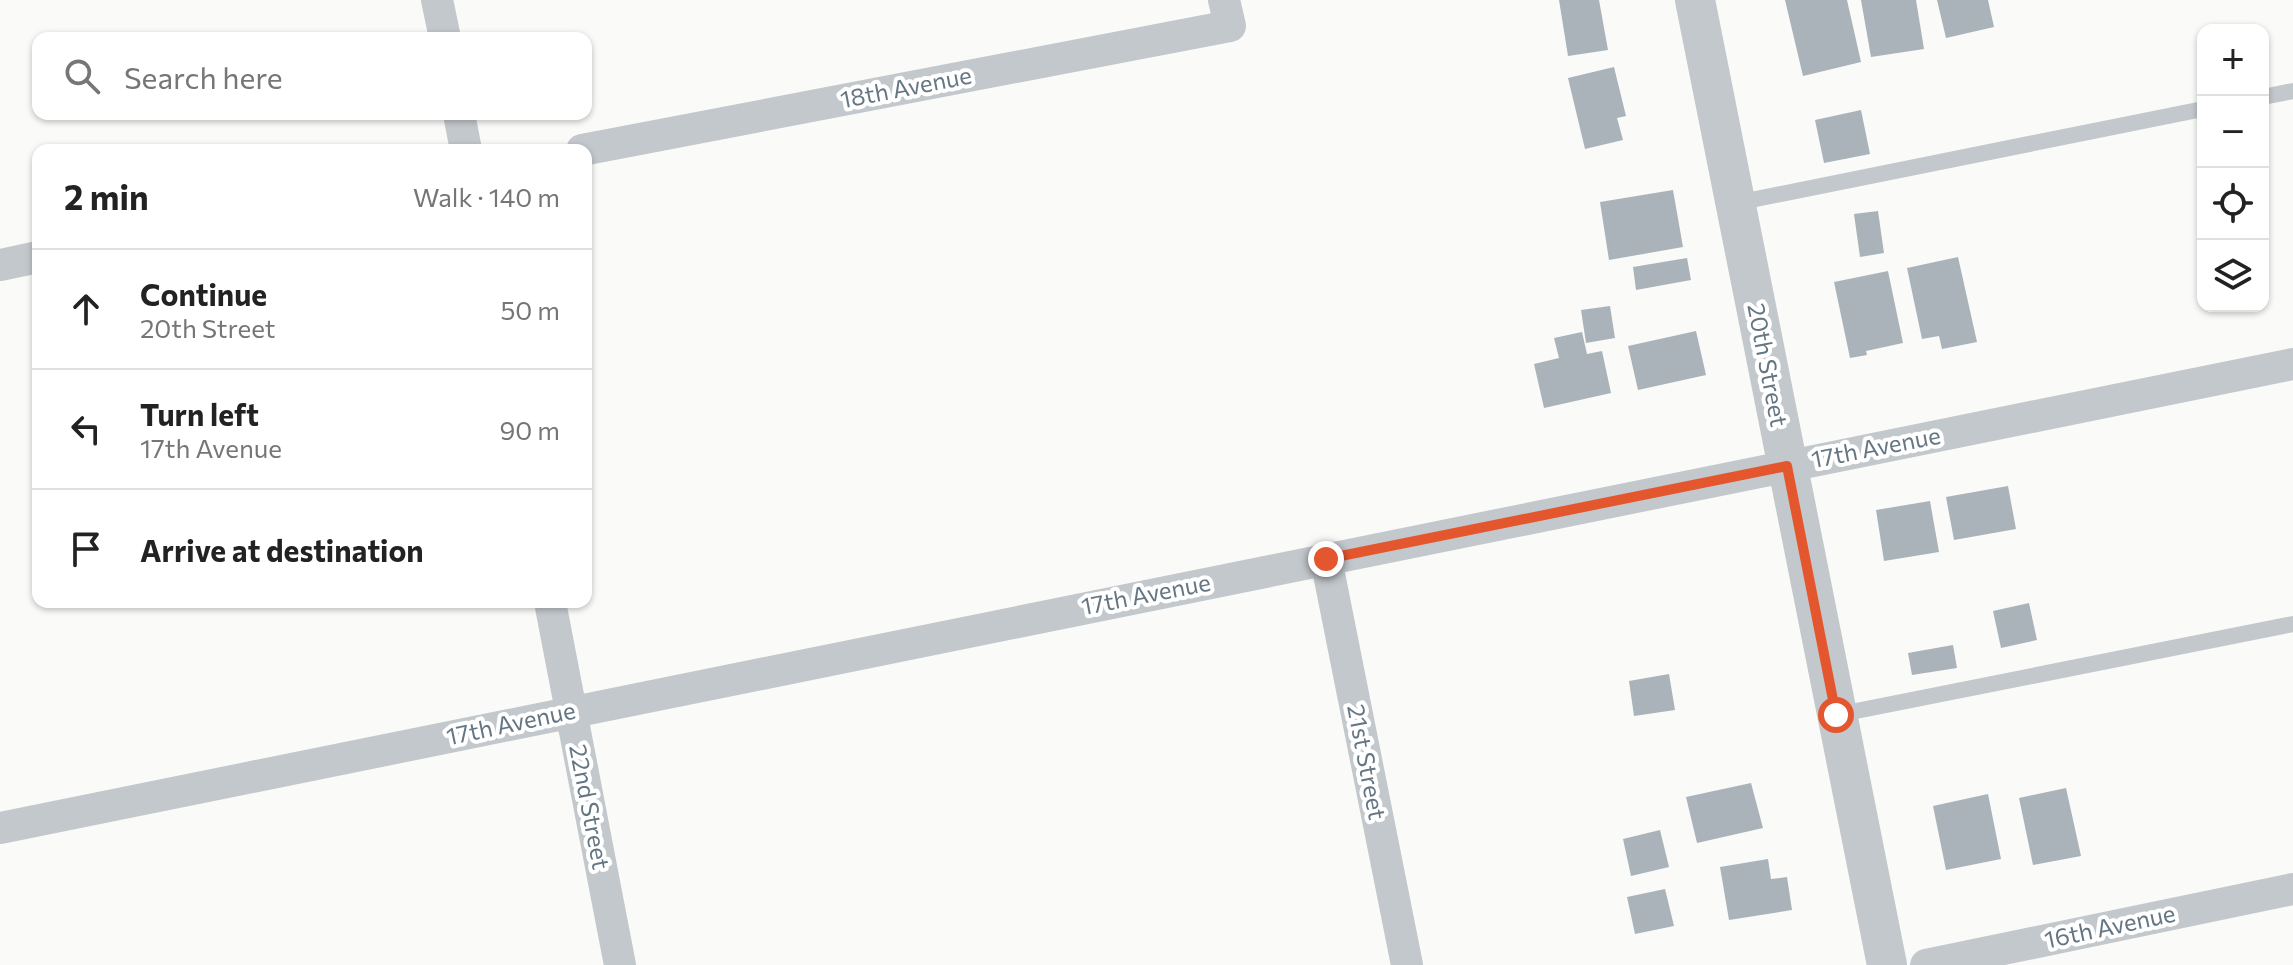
<!DOCTYPE html>
<meta charset="utf-8">
<style>
:root{--surface:#fff;--page:#f2f2f2;--text:#222;--muted:#767676;--line:#e0e0e0}
body{margin:0;font-family:Commissioner,sans-serif;background:var(--page);color:var(--text)}
.controls{position:absolute;right:24px;top:24px;display:grid;overflow:hidden;border-radius:16px;box-shadow:0 2px 6px #0004}
.controls button{width:72px;height:72px;display:grid;place-items:center;padding:0;border:0;border-bottom:2px solid var(--line);background:var(--surface);color:var(--text);font:40px sans-serif}
.stop{position:absolute;width:24px;height:24px;margin:-18px;border:6px solid #e4572e;border-radius:50%;background:#fff}
.stop.end{background:#e4572e;border-color:#fff;box-shadow:0 2px 8px #0008}
.list{margin:0;padding:0;list-style:none}
h2{display:flex;justify-content:space-between;align-items:center;height:104px;margin:0;padding:0 32px;font-size:34px}
h2 small{font-size:26px;font-weight:400;color:var(--muted)}
.list li{display:grid;grid-template-columns:52px 1fr auto;gap:24px;align-items:center;box-sizing:border-box;height:120px;padding:0 32px;border-top:2px solid var(--line)}
.list b{display:block;font-size:30px;white-space:nowrap}
.list p{margin:0;font-size:26px;white-space:nowrap;color:var(--muted)}
.list em{font-size:26px;font-style:normal;color:var(--muted)}
.icon{flex:none;width:44px;height:44px;fill:none;stroke:currentColor;stroke-width:2;stroke-linecap:round;stroke-linejoin:round}
.map{position:relative;flex:none;width:2293px;height:965px;overflow:hidden}
.search{position:absolute;background:var(--surface);box-shadow:0 2px 6px #0004;left:32px;top:32px;width:560px;height:88px;display:flex;align-items:center;gap:20px;box-sizing:border-box;padding:0 28px;border-radius:16px;color:var(--muted);font-size:30px}
.panel{position:absolute;background:var(--surface);box-shadow:0 2px 6px #0004;left:32px;top:144px;width:560px;height:464px;border-radius:16px}
.map>svg:first-child{display:block}
.building{fill:#aab3b9}
.lines{fill:none;stroke-linecap:round;stroke-linejoin:round}
.service{stroke:#c3c8cc;stroke-width:16}
.minor{stroke:#c3c8cc;stroke-width:32}
.tertiary{stroke:#c3c8cc;stroke-width:40}
.route{stroke:#e4572e;stroke-width:10}
.labels{text-anchor:middle;stroke-width:8;stroke-linejoin:round;paint-order:stroke}
.street-label{font-size:24px;fill:#657683;stroke:#fff}
</style>
<div class="map">
<svg width="2293" height="965" viewBox="0 0 2293 965">
<rect width="100%" height="100%" fill="#fafaf8"/>
<!-- building -->
<path class="building" d="M1559,0H1599L1608,50L1568,56Z
M1785,0H1847L1861,62L1803,76Z
M1861,0H1916L1924,49L1871,57Z
M1937,0H1988L1994,27L1946,38Z
M1614,67L1626,116L1617,118L1623,140L1585,149L1568,78Z
M1861,110L1870,154L1824,163L1815,120Z
M1673,190L1683,247L1609,260L1600,202Z
M1878,211L1884,253L1860,257L1854,214Z
M1958,257L1977,342L1942,349L1939,336L1922,339L1907,268Z
M1687,258L1691,280L1636,290L1633,267Z
M1888,271L1903,343L1866,351L1867,355L1850,358L1834,282Z
M1610,306L1615,338L1586,343L1581,310Z
M1696,331L1706,375L1638,390L1628,346Z
M1582,332L1587,354L1602,351L1611,393L1544,408L1534,364L1559,358L1554,338Z
M2008,486L2016,529L1954,540L1946,497Z
M1930,501L1939,552L1884,561L1876,510Z
M2029,603L2037,640L2001,648L1993,611Z
M1953,645L1957,668L1912,675L1908,653Z
M1669,674L1675,710L1634,716L1629,681Z
M1751,783L1763,828L1697,843L1686,797Z
M2066,788L2081,856L2033,865L2019,798Z
M1988,794L2001,859L1946,870L1933,806Z
M1660,830L1669,867L1631,876L1623,839Z
M1768,859L1771,879L1787,877L1792,910L1729,920L1720,867Z
M1665,889L1674,926L1635,934L1627,897Z"/>
<g class="lines">
<!-- service -->
<path class="service" d="M2263,97L2293,91
M1736,203L2203,109
M1836,715L2293,624"/>
<!-- minor -->
<path class="minor" d="M437,0L445,38
M459,114L466,150
M582,150L1230,26L1224,0
M0,265L38,257
M1326,559L1407,965
M550,602L620,965
M0,828L2293,364
M1926,965L2293,889"/>
<!-- tertiary -->
<path class="tertiary" d="M1695,0L1887,965"/>
</g>
<g class="lines">
<!-- route -->
<path class="route" d="M1326,559L1787,466L1836,715"/>
</g>
<g class="labels">
<!-- street labels -->
<g class="street-label">
<text transform="translate(906 88) rotate(-11)" y="8">18th Avenue</text>
<text transform="translate(1767 365) rotate(79)" y="8">20th Street</text>
<text transform="translate(1876 448) rotate(-11)" y="8">17th Avenue</text>
<text transform="translate(1146 595) rotate(-11)" y="8">17th Avenue</text>
<text transform="translate(511 724) rotate(-12)" y="8">17th Avenue</text>
<text transform="translate(1366 762) rotate(79)" y="8">21st Street</text>
<text transform="translate(589 807) rotate(79)" y="8">22nd Street</text>
<text transform="translate(2110 927) rotate(-12)" y="8">16th Avenue</text>
</g>
</g>
</svg>
<div class="controls">
<button>+</button>
<button>−</button>
<button><svg class="icon" aria-label="locate" viewBox="0 0 24 24"><circle cx="12" cy="12" r="6"/><path d="M12 2v4M12 18v4M2 12h4M18 12h4"/></svg></button>
<button><svg class="icon" aria-label="layers" viewBox="0 0 24 24"><path d="M12 4l9 5-9 5-9-5zM3 14l9 5 9-5"/></svg></button>
</div>
<div class="stop" style="left:1836px;top:715px"></div>
<div class="stop end" style="left:1326px;top:559px"></div>
<div class="search"><svg class="icon" aria-label="search" viewBox="0 0 24 24"><circle cx="10" cy="10" r="6"/><path d="M15 15l6 6"/></svg>Search here</div>
<section class="panel">
<h2>2 min<small>Walk · 140 m</small></h2>
<ul class="list">
<li><svg class="icon" aria-label="ahead" viewBox="0 0 24 24"><path d="M12 20V5M6 11l6-6 6 6"/></svg><div><b>Continue</b><p>20th Street</p></div><em>50 m</em></li>
<li><svg class="icon" aria-label="left" viewBox="0 0 24 24"><path d="M17 20v-9H6M10 6l-5 5 5 5"/></svg><div><b>Turn left</b><p>17th Avenue</p></div><em>90 m</em></li>
<li><svg class="icon" aria-label="arrive" viewBox="0 0 24 24"><path d="M6 21V4h12l-3 4 3 4H6"/></svg><div><b>Arrive at destination</b></div></li>
</ul>
</section>
</div>
